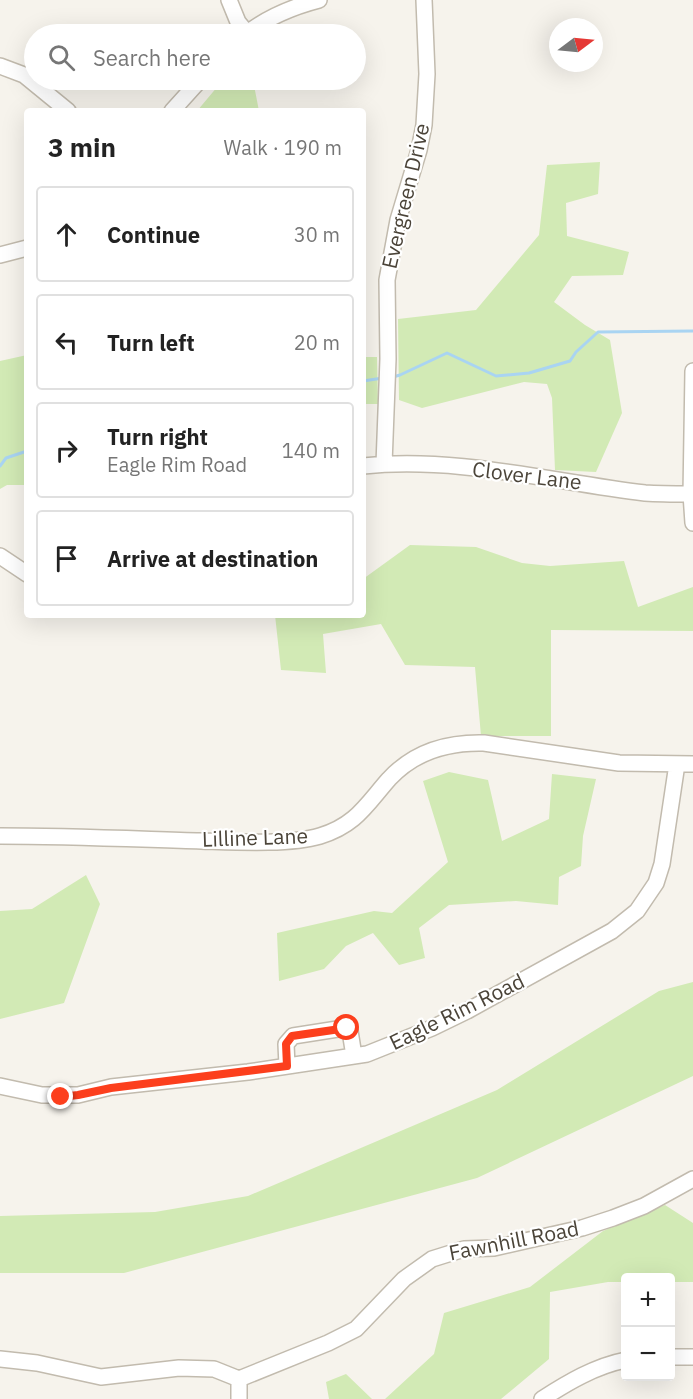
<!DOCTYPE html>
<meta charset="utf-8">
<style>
:root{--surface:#fff;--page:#f2f2f2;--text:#222;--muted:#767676;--line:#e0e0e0}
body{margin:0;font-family:"IBM Plex Sans",sans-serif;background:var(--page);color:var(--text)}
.controls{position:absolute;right:18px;bottom:18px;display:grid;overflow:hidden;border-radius:6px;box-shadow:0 6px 24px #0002}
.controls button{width:54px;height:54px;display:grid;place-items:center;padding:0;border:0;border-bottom:2px solid var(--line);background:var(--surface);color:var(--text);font:30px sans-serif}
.compass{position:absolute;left:549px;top:18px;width:54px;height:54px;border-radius:50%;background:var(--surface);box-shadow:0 6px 24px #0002;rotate:74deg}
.stop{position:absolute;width:18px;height:18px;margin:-14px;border:4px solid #fc3f1d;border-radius:50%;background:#fff}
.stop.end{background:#fc3f1d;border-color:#fff;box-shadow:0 2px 6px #0008}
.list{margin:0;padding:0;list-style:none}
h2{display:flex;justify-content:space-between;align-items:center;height:78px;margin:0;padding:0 24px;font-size:26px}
h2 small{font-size:20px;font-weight:400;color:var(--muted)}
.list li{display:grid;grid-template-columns:39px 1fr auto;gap:18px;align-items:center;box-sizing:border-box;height:96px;margin:0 12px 12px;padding:0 12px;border:2px solid var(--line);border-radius:6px}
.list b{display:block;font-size:22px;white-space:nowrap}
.list p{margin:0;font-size:20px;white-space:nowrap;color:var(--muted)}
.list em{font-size:20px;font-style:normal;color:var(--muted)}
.icon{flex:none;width:33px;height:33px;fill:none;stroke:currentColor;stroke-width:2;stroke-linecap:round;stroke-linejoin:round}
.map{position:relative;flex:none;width:693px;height:1399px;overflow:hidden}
.search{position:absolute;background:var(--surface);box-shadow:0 6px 24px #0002;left:24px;top:24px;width:342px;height:66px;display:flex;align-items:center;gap:15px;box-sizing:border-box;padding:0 21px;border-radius:33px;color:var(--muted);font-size:22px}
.panel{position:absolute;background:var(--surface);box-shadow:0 6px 24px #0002;left:24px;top:108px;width:342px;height:510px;border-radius:6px}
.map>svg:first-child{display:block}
.green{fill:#d2eab5}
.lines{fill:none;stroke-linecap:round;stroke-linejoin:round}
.stream{stroke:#a9d4f2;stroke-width:3}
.minor-casing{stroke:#c2bbae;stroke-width:18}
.minor{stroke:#fff;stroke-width:15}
.route{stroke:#fc3f1d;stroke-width:8}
.labels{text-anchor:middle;stroke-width:4.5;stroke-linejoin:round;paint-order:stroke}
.street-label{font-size:21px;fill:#4b4439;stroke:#fff}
</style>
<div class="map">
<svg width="693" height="1399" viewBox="0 0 693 1399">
<rect width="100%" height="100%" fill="#f6f3ec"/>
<!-- green -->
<path class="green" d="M223,80H253L259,111H197Z
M600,162L598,194L566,203L567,236L629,252L623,275L572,276L554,302L585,325L610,340L622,413L596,472L555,470L552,398L547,384L524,382L422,408L399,400L398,319L476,310L539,235L547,165Z
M27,355V485H7L0,489V361Z
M363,357H377L378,404H363Z
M410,545L476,547L522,563L550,566L624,561L638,607L693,587V631L551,630V736H481L475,667L405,665L381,624L323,634L326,673L281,670L275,615H363V579Z
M449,772L488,780L502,841L549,819L552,774L596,779L583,836L581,866L559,877L558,905L516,901L449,905L419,928L425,958L399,965L373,933L346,946L324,969L279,981L277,933L374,911L392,913L448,862L423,781Z
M86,875L100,904L64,1003L0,1019V911L32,909Z
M693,982V1076L477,1178L124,1273H0V1216L155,1212L248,1196L497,1090L659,991Z
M665,1205L693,1223V1282H671L670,1278H626L625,1282H608L550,1292L549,1359L501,1399H385L434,1354L444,1313L530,1287L603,1231Z
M346,1374L372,1399H329L326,1382Z"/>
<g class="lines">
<!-- stream -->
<path class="stream" d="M393,377L400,375L447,353L496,376L529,373L570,361L576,352L598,332L693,331
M363,381L383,378
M0,466L6,458L27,451"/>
<!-- minor casing -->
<g class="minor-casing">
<path id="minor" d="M229,0L238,22L247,33
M246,34C268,17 292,7 319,0
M0,66L24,75L68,111
M172,111L200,80
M0,255L27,248
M693,371L691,494L693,523
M384,464L388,359L387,280L398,220L419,150L424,125L427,74L424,0
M363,466C457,456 552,482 645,493C660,494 676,494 691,494
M0,556L27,574
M0,836C67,836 134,839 201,841C235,842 289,845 320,836C356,825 366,805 389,779C414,752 448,742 484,743L619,763L693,764
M287,1066L286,1044L293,1036L344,1028L350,1031L354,1056
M0,1086L42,1095H78L111,1087L248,1072L367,1054L432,1028L467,1011L612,931L637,911L656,883L662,864L677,764
M670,1357H693
M0,1359L37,1363L101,1377L179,1368L214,1369L239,1379
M239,1379L328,1343L356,1329L404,1279L432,1259L464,1249L494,1248L582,1228L613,1218L644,1206L693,1179
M239,1399V1379
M542,1399C567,1383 595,1366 626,1360"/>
</g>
<!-- minor -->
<use href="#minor" class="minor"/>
</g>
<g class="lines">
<!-- route -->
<path class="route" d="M61,1097L78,1095L111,1088L287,1066L286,1044L292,1036L347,1028"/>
</g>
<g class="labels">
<!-- street labels -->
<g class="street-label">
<text transform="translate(406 196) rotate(-77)" y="7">Evergreen Drive</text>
<text transform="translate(527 476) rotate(7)" y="7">Clover Lane</text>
<text transform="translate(255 838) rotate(-2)" y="7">Lilline Lane</text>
<text transform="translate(457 1012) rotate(-26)" y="7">Eagle Rim Road</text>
<text transform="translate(514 1241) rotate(-11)" y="7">Fawnhill Road</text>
</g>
</g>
</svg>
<div class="controls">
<button>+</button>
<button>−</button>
</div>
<svg class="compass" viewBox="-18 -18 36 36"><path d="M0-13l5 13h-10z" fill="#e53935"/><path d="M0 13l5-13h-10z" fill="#767676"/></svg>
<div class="stop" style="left:347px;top:1028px"></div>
<div class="stop end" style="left:61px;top:1097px"></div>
<div class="search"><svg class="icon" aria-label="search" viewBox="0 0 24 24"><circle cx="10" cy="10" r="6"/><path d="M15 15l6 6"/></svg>Search here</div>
<section class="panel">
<h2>3 min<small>Walk · 190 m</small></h2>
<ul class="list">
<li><svg class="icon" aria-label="ahead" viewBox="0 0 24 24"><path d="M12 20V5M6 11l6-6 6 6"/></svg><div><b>Continue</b></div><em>30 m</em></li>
<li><svg class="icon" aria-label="left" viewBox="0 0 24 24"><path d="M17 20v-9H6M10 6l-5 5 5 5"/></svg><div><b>Turn left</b></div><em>20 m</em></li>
<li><svg class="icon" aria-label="right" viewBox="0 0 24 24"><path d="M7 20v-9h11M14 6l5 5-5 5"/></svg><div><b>Turn right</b><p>Eagle Rim Road</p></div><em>140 m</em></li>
<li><svg class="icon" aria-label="arrive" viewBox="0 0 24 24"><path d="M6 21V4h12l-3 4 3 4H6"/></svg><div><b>Arrive at destination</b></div></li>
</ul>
</section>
</div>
